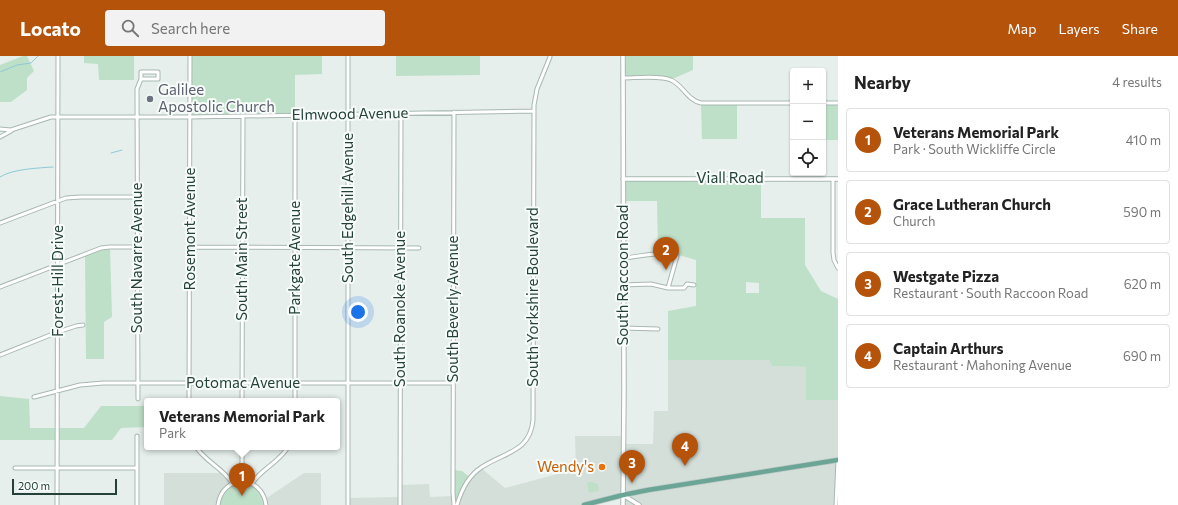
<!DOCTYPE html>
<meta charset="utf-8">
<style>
:root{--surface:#fff;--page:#f2f2f2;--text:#222;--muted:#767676;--line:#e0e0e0;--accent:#b45309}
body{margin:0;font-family:Commissioner,sans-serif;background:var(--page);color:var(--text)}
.controls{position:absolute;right:12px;top:12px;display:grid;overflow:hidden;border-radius:4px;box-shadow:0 1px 3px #0004}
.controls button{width:36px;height:36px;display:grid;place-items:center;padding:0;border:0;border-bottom:1px solid var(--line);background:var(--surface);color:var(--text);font:20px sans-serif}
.scale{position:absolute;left:12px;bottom:10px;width:105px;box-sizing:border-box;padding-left:4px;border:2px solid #24423a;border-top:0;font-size:11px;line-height:14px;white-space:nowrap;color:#24423a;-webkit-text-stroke:3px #f7fbf9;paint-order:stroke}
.you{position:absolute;left:358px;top:256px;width:14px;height:14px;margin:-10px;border:3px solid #fff;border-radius:50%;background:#1a73e8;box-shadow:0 0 0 6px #1a73e833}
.badge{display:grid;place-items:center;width:26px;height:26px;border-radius:50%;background:var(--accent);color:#fff;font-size:13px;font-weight:700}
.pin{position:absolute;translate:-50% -33px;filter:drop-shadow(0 1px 2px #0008)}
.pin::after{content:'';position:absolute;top:21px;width:14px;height:12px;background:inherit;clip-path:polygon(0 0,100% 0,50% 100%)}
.popup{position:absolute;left:144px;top:342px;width:196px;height:52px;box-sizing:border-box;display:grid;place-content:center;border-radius:4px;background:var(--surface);filter:drop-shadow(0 1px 3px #0005);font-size:13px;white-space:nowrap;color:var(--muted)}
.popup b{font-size:15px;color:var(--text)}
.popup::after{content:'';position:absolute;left:50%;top:100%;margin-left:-8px;border:8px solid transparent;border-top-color:var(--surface)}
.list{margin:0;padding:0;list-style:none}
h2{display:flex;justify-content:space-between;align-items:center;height:52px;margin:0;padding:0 16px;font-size:17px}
h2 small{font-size:13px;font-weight:400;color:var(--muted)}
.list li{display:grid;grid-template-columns:26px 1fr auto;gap:12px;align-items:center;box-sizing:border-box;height:64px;margin:0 8px 8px;padding:0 8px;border:1px solid var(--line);border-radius:4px}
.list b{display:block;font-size:15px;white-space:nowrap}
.list p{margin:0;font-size:13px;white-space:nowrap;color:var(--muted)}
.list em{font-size:13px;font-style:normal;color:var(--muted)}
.icon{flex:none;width:22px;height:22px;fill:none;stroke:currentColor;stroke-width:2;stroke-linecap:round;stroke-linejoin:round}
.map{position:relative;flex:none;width:838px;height:449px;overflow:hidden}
header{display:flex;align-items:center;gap:24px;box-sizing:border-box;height:56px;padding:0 20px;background:var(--accent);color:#fff}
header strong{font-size:19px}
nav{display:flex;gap:22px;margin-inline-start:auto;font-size:14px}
.search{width:280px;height:36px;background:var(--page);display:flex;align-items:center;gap:10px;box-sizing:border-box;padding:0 14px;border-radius:4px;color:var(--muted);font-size:15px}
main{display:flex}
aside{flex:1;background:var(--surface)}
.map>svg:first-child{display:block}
.built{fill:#d4dfda}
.green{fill:#bfe0c8;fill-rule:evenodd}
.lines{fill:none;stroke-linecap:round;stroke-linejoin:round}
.stream{stroke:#8ec9d4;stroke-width:1}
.minor-casing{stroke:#a8b8b2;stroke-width:5}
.tertiary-casing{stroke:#a8b8b2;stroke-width:5.5}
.primary-casing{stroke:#c2cac8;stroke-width:6}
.minor{stroke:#fff;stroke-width:3}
.tertiary{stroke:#fff;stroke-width:3.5}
.primary{stroke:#6aa596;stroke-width:4.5}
.worship-dot{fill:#6b7280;stroke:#f7fbf9;stroke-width:1.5}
.food-dot{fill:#e8710a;stroke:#f7fbf9;stroke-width:1.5}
.labels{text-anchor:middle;stroke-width:4;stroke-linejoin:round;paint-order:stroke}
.worship-label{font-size:15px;fill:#5b616d;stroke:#f7fbf9;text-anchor:start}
.street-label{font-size:15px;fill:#24423a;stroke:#f7fbf9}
.food-label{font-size:15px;fill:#c56008;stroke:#f7fbf9;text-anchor:end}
</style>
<header>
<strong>Locato</strong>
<div class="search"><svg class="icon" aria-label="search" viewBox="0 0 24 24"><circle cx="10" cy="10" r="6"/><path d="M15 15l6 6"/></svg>Search here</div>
<nav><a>Map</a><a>Layers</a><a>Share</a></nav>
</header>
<main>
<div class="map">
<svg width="838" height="449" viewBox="0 0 838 449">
<rect width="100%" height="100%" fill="#e6efeb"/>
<!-- built -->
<path class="built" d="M668,304H769L772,310L806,311V344H838V432L836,449H623V439L584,449H457L464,431L481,412L505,432L576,413L575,380H623V388H653L654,355H668Z
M164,417H223L233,428L218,449H164Z
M304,417H321V449H266L265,443Z
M429,428L430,441L453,440L454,449H348V442L400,441V429Z"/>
<!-- green -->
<path class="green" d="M23,0H27L34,15L27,22V34L11,46H0V9Z
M84,0H134V24H99L98,8L84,7Z
M190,0H322V18L295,19V60L190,61Z
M396,0H480V19L396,20Z
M623,0H693V14L670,24L666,22H623Z
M701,47H737V83H702Z
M823,47H838V84H823Z
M761,122V162H805V209L821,235L838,243V344H806V311L772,310L769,304H668V255L696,250V204L658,193L657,145H623V123ZM746,226L759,227V237H746Z
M110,191L112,261L104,266V303H86L85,198L101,192Z
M0,340L29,343L30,372H84L101,350H147V371L121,372L112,384H0Z
M453,414L462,415L471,422L464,431L457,449H454Z
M248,426L259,433L266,449H218C224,430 229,428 248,426Z
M587,426H592L598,428L599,435L589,437Z"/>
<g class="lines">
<!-- stream -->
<path class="stream" d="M0,16L17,9L31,7L38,0
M111,97L122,94
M0,121C12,113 38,112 53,111"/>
<!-- minor casing -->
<g class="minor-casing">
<path id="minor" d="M623,22C635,22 661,19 671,24C683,29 687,44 701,47H793
M823,47H838
M454,56L453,437L454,449
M0,73L11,74L51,61H190L533,55
M0,81L11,75
M833,123V197L834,204L838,212
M0,167L66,142L81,141H137
M190,191L419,192
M623,229L651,228L668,232L677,200C659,194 641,201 623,202
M0,231L101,192L110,191H137
M668,232H684L687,228L694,229
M623,272L658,273
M0,299L58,276L76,270L83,269
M34,341L80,329L103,327H453
M138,343L137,33L141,23V16H158V23H141
M189,345L190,0
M242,345L243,60
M295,345V60
M196,391C206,406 224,413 233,428
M15,412H137
M242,425V391
M252,428C259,414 279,407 288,391
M57,449L58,0
M137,449V380
M218,449C222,418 262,418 266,449
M348,449V0
M400,449L401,57
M457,449C461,435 469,419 482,411C505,396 530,396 533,364L534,49L537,33L550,1
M836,449L838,404"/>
</g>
<!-- tertiary casing -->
<g class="tertiary-casing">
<path id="tertiary" d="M623,123H838
M623,439L639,449
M623,449L624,334L623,0"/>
</g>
<!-- primary casing -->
<g class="primary-casing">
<path id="primary" d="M584,449L623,439L648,434L838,404"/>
</g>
<!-- minor -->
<use href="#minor" class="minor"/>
<!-- tertiary -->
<use href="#tertiary" class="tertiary"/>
<!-- primary -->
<use href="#primary" class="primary"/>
</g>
<!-- markers -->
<circle class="worship-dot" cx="150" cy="43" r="4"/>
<circle class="food-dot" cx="602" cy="411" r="4"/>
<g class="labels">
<!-- worship labels -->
<g class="worship-label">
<text x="158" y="39">Galilee<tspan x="158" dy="17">Apostolic Church</tspan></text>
</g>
<!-- street labels -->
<g class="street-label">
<text transform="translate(350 58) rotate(-1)" y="5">Elmwood Avenue</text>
<text x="730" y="127">Viall Road</text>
<text transform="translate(348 152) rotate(-90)" y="5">South Edgehill Avenue</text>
<text transform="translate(190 173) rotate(-90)" y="5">Rosemont Avenue</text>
<text transform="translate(137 202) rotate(-90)" y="5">South Navarre Avenue</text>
<text transform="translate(295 202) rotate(-90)" y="5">Parkgate Avenue</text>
<text transform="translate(242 203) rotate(-90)" y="5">South Main Street</text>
<text transform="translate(623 219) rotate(-90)" y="5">South Raccoon Road</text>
<text transform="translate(58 225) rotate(-90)" y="5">Forest-Hill Drive</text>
<text transform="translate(533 241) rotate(-90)" y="5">South Yorkshire Boulevard</text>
<text transform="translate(400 253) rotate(-90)" y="5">South Roanoke Avenue</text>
<text transform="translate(453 253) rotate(-90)" y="5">South Beverly Avenue</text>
<text x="243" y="332">Potomac Avenue</text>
</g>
<!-- food labels -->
<g class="food-label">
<text x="594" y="416">Wendy's</text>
</g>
</g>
</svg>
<div class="controls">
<button>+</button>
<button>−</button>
<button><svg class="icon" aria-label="locate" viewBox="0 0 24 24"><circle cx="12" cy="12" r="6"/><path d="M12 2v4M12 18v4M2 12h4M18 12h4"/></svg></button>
</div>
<div class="scale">200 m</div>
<div class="you"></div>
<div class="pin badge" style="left:242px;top:440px">1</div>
<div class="popup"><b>Veterans Memorial Park</b>Park</div>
<div class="pin badge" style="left:666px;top:214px">2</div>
<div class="pin badge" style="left:632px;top:427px">3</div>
<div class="pin badge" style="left:685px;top:410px">4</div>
</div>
<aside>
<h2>Nearby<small>4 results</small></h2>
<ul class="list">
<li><span class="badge">1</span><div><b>Veterans Memorial Park</b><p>Park · South Wickliffe Circle</p></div><em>410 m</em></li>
<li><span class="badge">2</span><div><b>Grace Lutheran Church</b><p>Church</p></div><em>590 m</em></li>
<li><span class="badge">3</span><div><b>Westgate Pizza</b><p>Restaurant · South Raccoon Road</p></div><em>620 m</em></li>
<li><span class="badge">4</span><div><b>Captain Arthurs</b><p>Restaurant · Mahoning Avenue</p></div><em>690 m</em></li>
</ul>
</aside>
</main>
